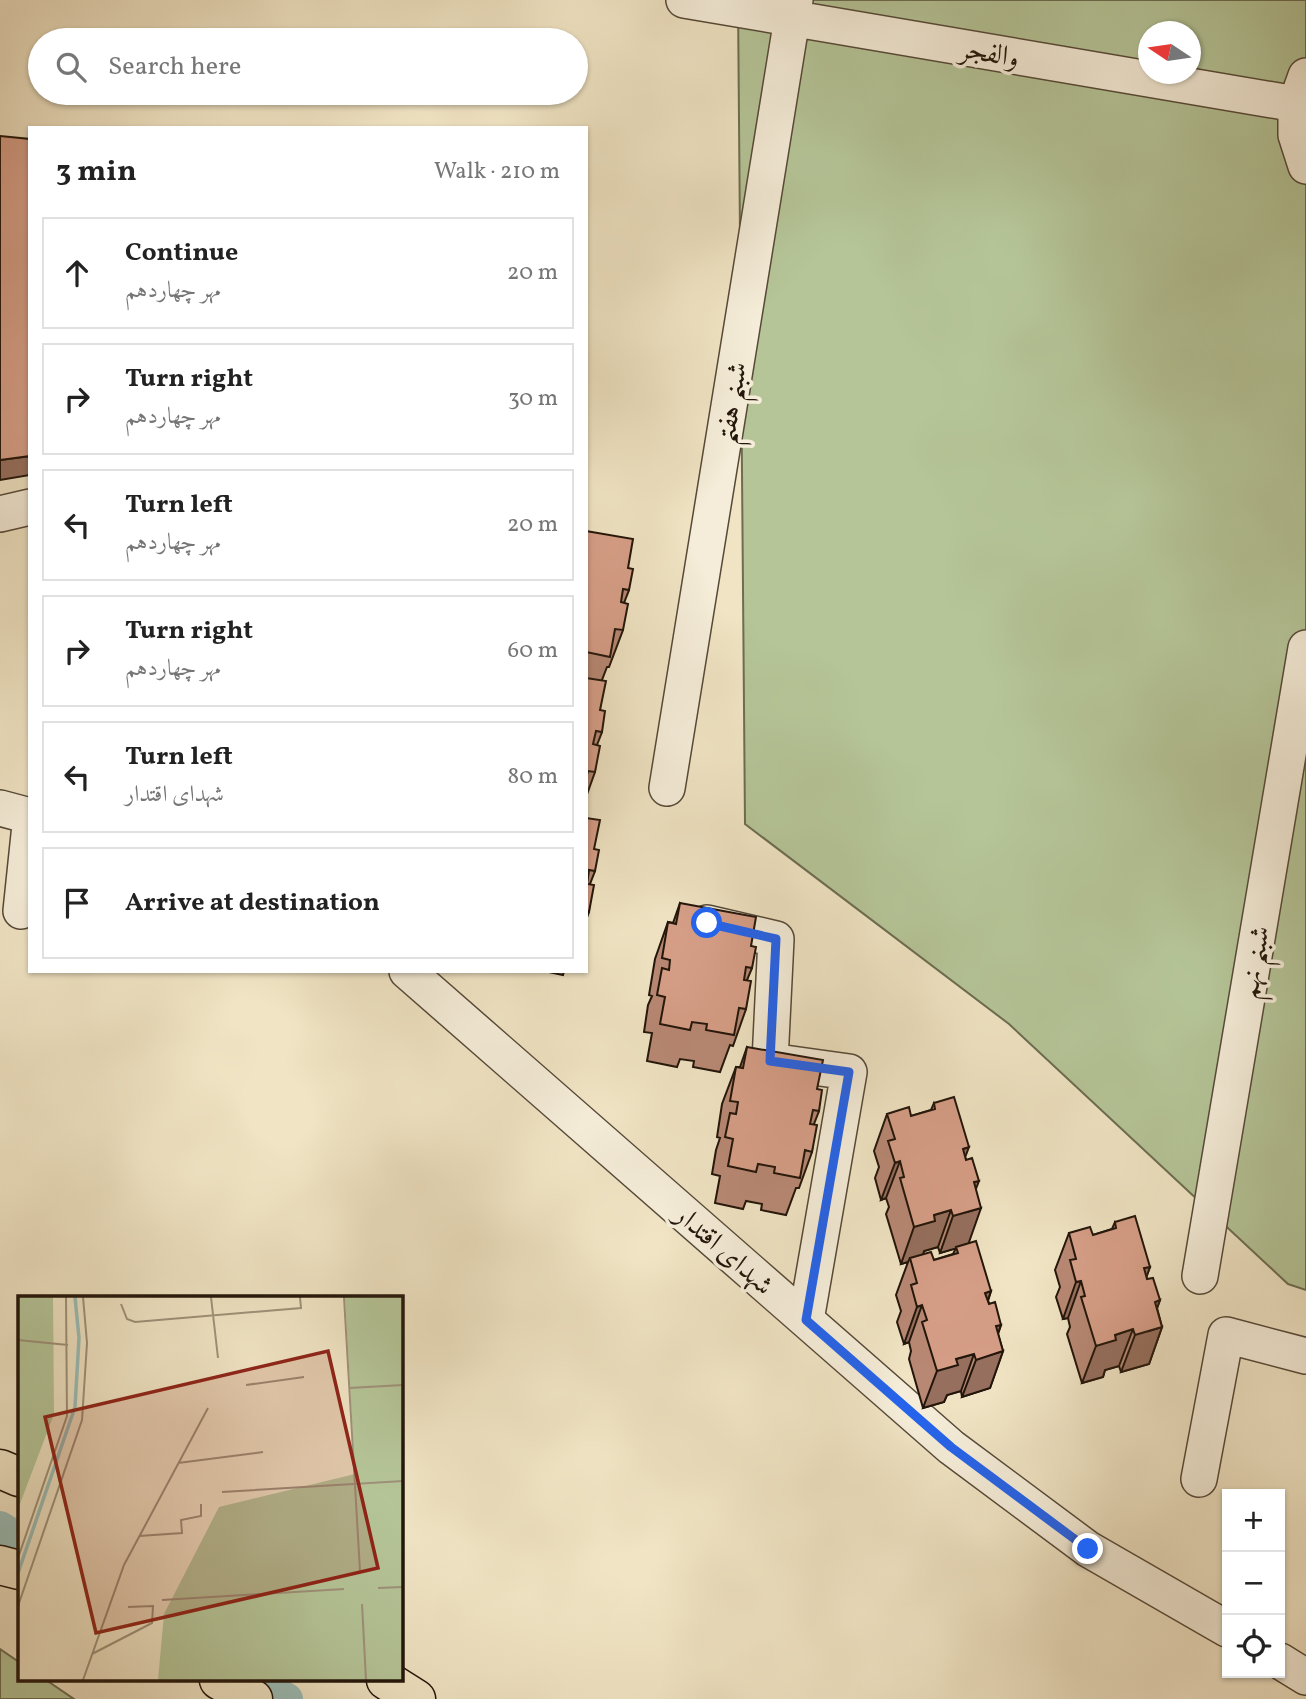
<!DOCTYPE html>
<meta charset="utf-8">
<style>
:root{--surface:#fff;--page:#f2f2f2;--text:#222;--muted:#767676;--line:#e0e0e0}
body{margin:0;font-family:Vollkorn,Amiri,serif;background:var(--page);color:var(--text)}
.controls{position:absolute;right:21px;bottom:21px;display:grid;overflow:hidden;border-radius:0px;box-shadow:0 2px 5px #0004}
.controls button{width:63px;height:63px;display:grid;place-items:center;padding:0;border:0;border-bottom:2px solid var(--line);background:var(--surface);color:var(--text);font:35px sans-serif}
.compass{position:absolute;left:1138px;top:21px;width:63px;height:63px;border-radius:50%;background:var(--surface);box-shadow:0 2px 5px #0004;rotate:283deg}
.stop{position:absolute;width:21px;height:21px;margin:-16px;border:5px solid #2563eb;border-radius:50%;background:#fff}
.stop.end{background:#2563eb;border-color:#fff;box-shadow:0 2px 7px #0008}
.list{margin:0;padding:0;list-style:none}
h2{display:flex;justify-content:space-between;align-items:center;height:91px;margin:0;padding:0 28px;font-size:30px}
h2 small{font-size:23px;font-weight:400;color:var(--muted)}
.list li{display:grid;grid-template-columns:46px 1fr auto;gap:21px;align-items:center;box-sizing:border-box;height:112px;margin:0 14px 14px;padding:0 14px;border:2px solid var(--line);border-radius:0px}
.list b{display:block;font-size:26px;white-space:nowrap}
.list p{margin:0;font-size:23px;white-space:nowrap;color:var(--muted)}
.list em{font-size:23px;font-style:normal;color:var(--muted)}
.icon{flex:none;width:38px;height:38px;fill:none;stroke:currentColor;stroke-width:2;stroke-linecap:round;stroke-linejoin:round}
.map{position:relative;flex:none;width:1306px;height:1699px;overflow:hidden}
.search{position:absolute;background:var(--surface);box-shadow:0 2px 5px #0004;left:28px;top:28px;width:560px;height:77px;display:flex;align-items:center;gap:18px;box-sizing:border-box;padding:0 24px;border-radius:38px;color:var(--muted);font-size:26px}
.panel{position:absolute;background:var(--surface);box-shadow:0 2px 5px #0004;left:28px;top:126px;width:560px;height:847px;border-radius:0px}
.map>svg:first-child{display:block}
.green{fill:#b5c598;stroke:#6c6d51;stroke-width:2;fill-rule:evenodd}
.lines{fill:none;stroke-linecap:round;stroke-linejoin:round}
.canal{stroke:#9bbeb8;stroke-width:32}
.minor-casing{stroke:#564938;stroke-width:38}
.major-casing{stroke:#22150a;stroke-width:41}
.minor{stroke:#f5edd9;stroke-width:35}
.major{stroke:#f0e4c4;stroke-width:38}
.wall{fill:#b88874;stroke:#22150a;stroke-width:2;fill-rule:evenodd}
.shaded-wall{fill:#966f5e;stroke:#22150a;stroke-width:2}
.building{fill:#d69e87;stroke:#22150a;stroke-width:2}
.route{stroke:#2563eb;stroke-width:9}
.labels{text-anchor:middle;stroke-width:7;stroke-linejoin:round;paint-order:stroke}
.street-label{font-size:28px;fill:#22150a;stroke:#f5edd9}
.inset-river{fill:none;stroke:#9bbeb8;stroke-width:3.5}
.inset-road{fill:none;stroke:#9e917a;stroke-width:2}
.view{fill:#8f2418;fill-opacity:0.15;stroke:#8f2418;stroke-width:3.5}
.inset-edge{fill:none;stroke:#22150a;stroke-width:3.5}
</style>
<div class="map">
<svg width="1306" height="1699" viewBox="0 0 1306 1699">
<rect width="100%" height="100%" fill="#f0e4c4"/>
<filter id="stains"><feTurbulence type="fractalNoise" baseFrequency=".00286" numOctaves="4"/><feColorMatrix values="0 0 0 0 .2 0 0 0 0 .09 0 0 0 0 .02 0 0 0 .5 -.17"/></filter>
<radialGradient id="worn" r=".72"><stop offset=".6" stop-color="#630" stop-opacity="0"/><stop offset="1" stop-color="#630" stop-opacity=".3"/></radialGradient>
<!-- green -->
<path class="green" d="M726,0H1306V1290L1288,1284L1009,1024L745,824L738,2ZM1148,32H1190V74H1148Z
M0,1649L19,1662V1680H46L74,1699H0Z"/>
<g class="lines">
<!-- canal -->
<path class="canal" d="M0,1527L19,1539
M255,1680L287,1699"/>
<!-- minor casing -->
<g class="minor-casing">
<path id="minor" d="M684,0L1296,104
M1306,76L1296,104V135L1306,166
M0,514L30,507
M667,788L795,0
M0,808L30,816
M21,911L30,825
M707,923L776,939L770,1061L849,1072L806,1320
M407,971L951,1447L1088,1549L1227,1629
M1200,1276L1306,648
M1199,1479L1226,1335L1306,1356
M1280,1661L1306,1677"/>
</g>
<!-- major casing -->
<g class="major-casing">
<path id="major" d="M0,1469L19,1477
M0,1565L19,1570
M219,1680L253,1699
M386,1680L416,1699"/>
</g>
<!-- minor -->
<use href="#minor" class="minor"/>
<!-- major -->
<use href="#major" class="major"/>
</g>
<!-- wall -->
<path class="wall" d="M586,531L628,568L629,590L624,603L623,630L609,667H607L602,680L600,710L602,732L597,745L595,772L586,797Z
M586,818L594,849L595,871L590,884L589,912L586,920Z
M680,903L751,946L752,968L747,980L746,1009L733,1046L730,1045L720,1072L693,1067L694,1061L680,1059L677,1067L647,1061L652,1033L644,1032L648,1005L652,996L649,995L655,959L668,922L673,923Z
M544,971H564L563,975Z
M747,1047L817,1089L819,1111L814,1124L812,1152L799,1188H796L786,1215L761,1210L762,1204L746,1201L743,1209L715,1203L720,1176L712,1174L716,1150L720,1138L717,1137L722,1104L736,1067H740Z
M934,1103L965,1157L975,1189L968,1243L991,1291L988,1301L1001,1325L998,1334L1003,1351L990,1388L962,1397L961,1391L947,1395L944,1402L923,1408L909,1359L911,1351L909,1342L904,1344L897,1322L901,1311L896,1295L908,1262L901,1264L886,1214L889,1207L886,1198L881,1200L875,1178L879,1167L874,1151L887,1114L911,1116L931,1110ZM938,1247L940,1253L956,1248L953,1254L934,1260L923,1254L924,1251Z
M1115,1222L1150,1267L1146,1277L1160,1300L1157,1308L1162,1327L1149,1364L1121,1372L1119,1366L1105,1370L1103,1377L1082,1383L1067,1334L1070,1327L1068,1318L1063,1319L1056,1297L1060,1287L1055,1270L1069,1233L1093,1235L1112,1229Z"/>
<!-- shaded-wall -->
<path class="shaded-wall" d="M30,456V475L0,480V460Z
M969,1147L955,1184L963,1149Z
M900,1161L886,1198L881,1200L895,1163Z
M979,1181L967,1212L981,1208L968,1245L940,1253L953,1216L974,1182Z
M951,1210L938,1247L924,1251L922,1258H910L908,1262L901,1264L914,1227L934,1215Z
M1150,1267L1137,1304L1144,1268Z
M1081,1281L1068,1318L1063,1319L1076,1282Z
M991,1291L978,1328L985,1293Z
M1160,1300L1149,1331L1162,1327L1149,1364L1121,1372L1135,1335L1155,1302Z
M922,1305L909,1342L904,1344L917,1307Z
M1001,1325L990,1355L1003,1351L990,1388L962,1397L976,1360L996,1326Z
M1133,1329L1119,1366L1105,1370L1103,1377L1082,1383L1096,1346L1115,1335Z
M974,1354L961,1391L947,1395L944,1402L923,1408L937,1371L956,1359Z"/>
<!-- building -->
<path class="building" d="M0,136L30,139V456L0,460Z
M586,531L633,539L628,568L633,569L629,590L623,589L621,602L628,604L623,630L615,629L610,657L586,652Z
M586,678L606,681L600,710L605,711L602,732L596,731L593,744L600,746L595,772L588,771L586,779Z
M586,818L600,820L594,849L599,850L595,871L589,870L587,884L594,885L589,912L586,911Z
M680,903L756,917L751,946L756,947L752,968L746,967L744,980L751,981L746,1009L739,1008L734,1035L706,1030L707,1024L692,1022L690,1030L660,1024L665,997L657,995L662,968L669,970L670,960L662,958L668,922L676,924Z
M747,1047L823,1060L817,1089L822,1090L819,1111L813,1110L810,1124L817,1125L812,1152L805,1150L800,1178L774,1173L775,1167L758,1164L756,1172L728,1166L733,1139L725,1137L730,1113L736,1114L738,1102L730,1101L736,1067L743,1068Z
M954,1097L969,1147L963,1149L966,1160L972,1158L979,1181L974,1182L981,1208L953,1216L951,1210L934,1215L935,1221L914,1227L900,1178L904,1177L900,1161L895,1163L888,1141L895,1139L887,1114L909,1107L911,1116L935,1109L934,1103Z
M1135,1216L1150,1267L1144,1268L1147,1279L1153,1278L1160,1300L1155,1302L1162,1327L1135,1335L1133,1329L1115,1335L1116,1340L1096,1346L1081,1297L1085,1296L1081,1281L1076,1282L1070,1260L1076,1259L1069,1233L1090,1227L1093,1235L1116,1228L1115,1222Z
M976,1241L991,1291L985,1293L989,1304L995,1302L1001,1325L996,1326L1003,1351L976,1360L974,1354L956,1359L958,1365L937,1371L922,1322L927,1320L922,1305L917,1307L911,1285L917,1283L910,1258L931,1252L934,1260L958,1253L956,1247Z"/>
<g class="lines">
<!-- route -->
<path class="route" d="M707,923L776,939L770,1061L849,1072L806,1320L951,1447L1088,1549"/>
</g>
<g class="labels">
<!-- street labels -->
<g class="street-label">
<text transform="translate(990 52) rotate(10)" y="10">والفجر</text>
<text transform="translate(730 403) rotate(-81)" y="10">شبنم هفتم</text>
<text transform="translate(1253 962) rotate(-80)" y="10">شبنم نهم</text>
<text transform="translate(725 1249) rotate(41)" y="10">شهدای اقتدار</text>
</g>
</g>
<!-- overview -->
<g transform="translate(18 1296)">
<rect width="385" height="385" fill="#f0e4c4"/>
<path d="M0,1H35L36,118L0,213ZM327,1H385V384H140L146,318L201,211L337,178Z" fill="#b5c598"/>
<path class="inset-river" d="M0,277L57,111L61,42L57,1"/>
<path class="inset-road" d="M193,1L200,62M326,1L342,275M103,8L109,23L117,26L283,12L282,1M0,44L50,49M228,89L286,81M331,92L385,89M160,167L245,156M204,196L385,185M121,240L164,237L163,224L183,220V208M0,262L49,120L48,1M360,292L385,291M144,304L326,293M344,308L348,384M0,310L64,124L69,47L65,1M74,358L134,327L135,310L110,311M65,384L106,269L190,112"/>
<path class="view" d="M310,55L360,272L78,337L27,121Z"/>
<rect width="385" height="385" class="inset-edge"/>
</g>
<rect width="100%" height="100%" filter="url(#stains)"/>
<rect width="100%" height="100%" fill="url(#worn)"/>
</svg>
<div class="controls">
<button>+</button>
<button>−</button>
<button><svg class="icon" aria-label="locate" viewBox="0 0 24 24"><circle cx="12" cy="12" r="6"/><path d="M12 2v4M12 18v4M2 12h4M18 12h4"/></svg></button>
</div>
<svg class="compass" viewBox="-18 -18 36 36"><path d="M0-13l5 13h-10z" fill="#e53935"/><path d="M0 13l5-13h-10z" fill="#767676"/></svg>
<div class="stop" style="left:707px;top:923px"></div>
<div class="stop end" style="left:1088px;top:1549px"></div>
<div class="search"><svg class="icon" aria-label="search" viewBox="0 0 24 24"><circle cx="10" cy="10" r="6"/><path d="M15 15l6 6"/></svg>Search here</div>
<section class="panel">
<h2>3 min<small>Walk · 210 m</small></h2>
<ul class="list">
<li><svg class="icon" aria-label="ahead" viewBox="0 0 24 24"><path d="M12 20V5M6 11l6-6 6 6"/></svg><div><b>Continue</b><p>مهر چهاردهم</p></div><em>20 m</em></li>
<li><svg class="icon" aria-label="right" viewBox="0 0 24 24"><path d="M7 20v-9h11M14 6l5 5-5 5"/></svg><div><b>Turn right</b><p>مهر چهاردهم</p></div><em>30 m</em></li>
<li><svg class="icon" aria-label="left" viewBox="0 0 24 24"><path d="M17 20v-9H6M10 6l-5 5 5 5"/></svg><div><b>Turn left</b><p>مهر چهاردهم</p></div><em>20 m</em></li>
<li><svg class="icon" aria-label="right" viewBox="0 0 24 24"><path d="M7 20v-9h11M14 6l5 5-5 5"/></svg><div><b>Turn right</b><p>مهر چهاردهم</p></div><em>60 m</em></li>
<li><svg class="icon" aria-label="left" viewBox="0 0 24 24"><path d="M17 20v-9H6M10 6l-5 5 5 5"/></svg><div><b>Turn left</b><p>شهدای اقتدار</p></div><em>80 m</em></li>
<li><svg class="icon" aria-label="arrive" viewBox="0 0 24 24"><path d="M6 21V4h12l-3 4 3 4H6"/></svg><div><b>Arrive at destination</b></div></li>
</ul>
</section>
</div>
